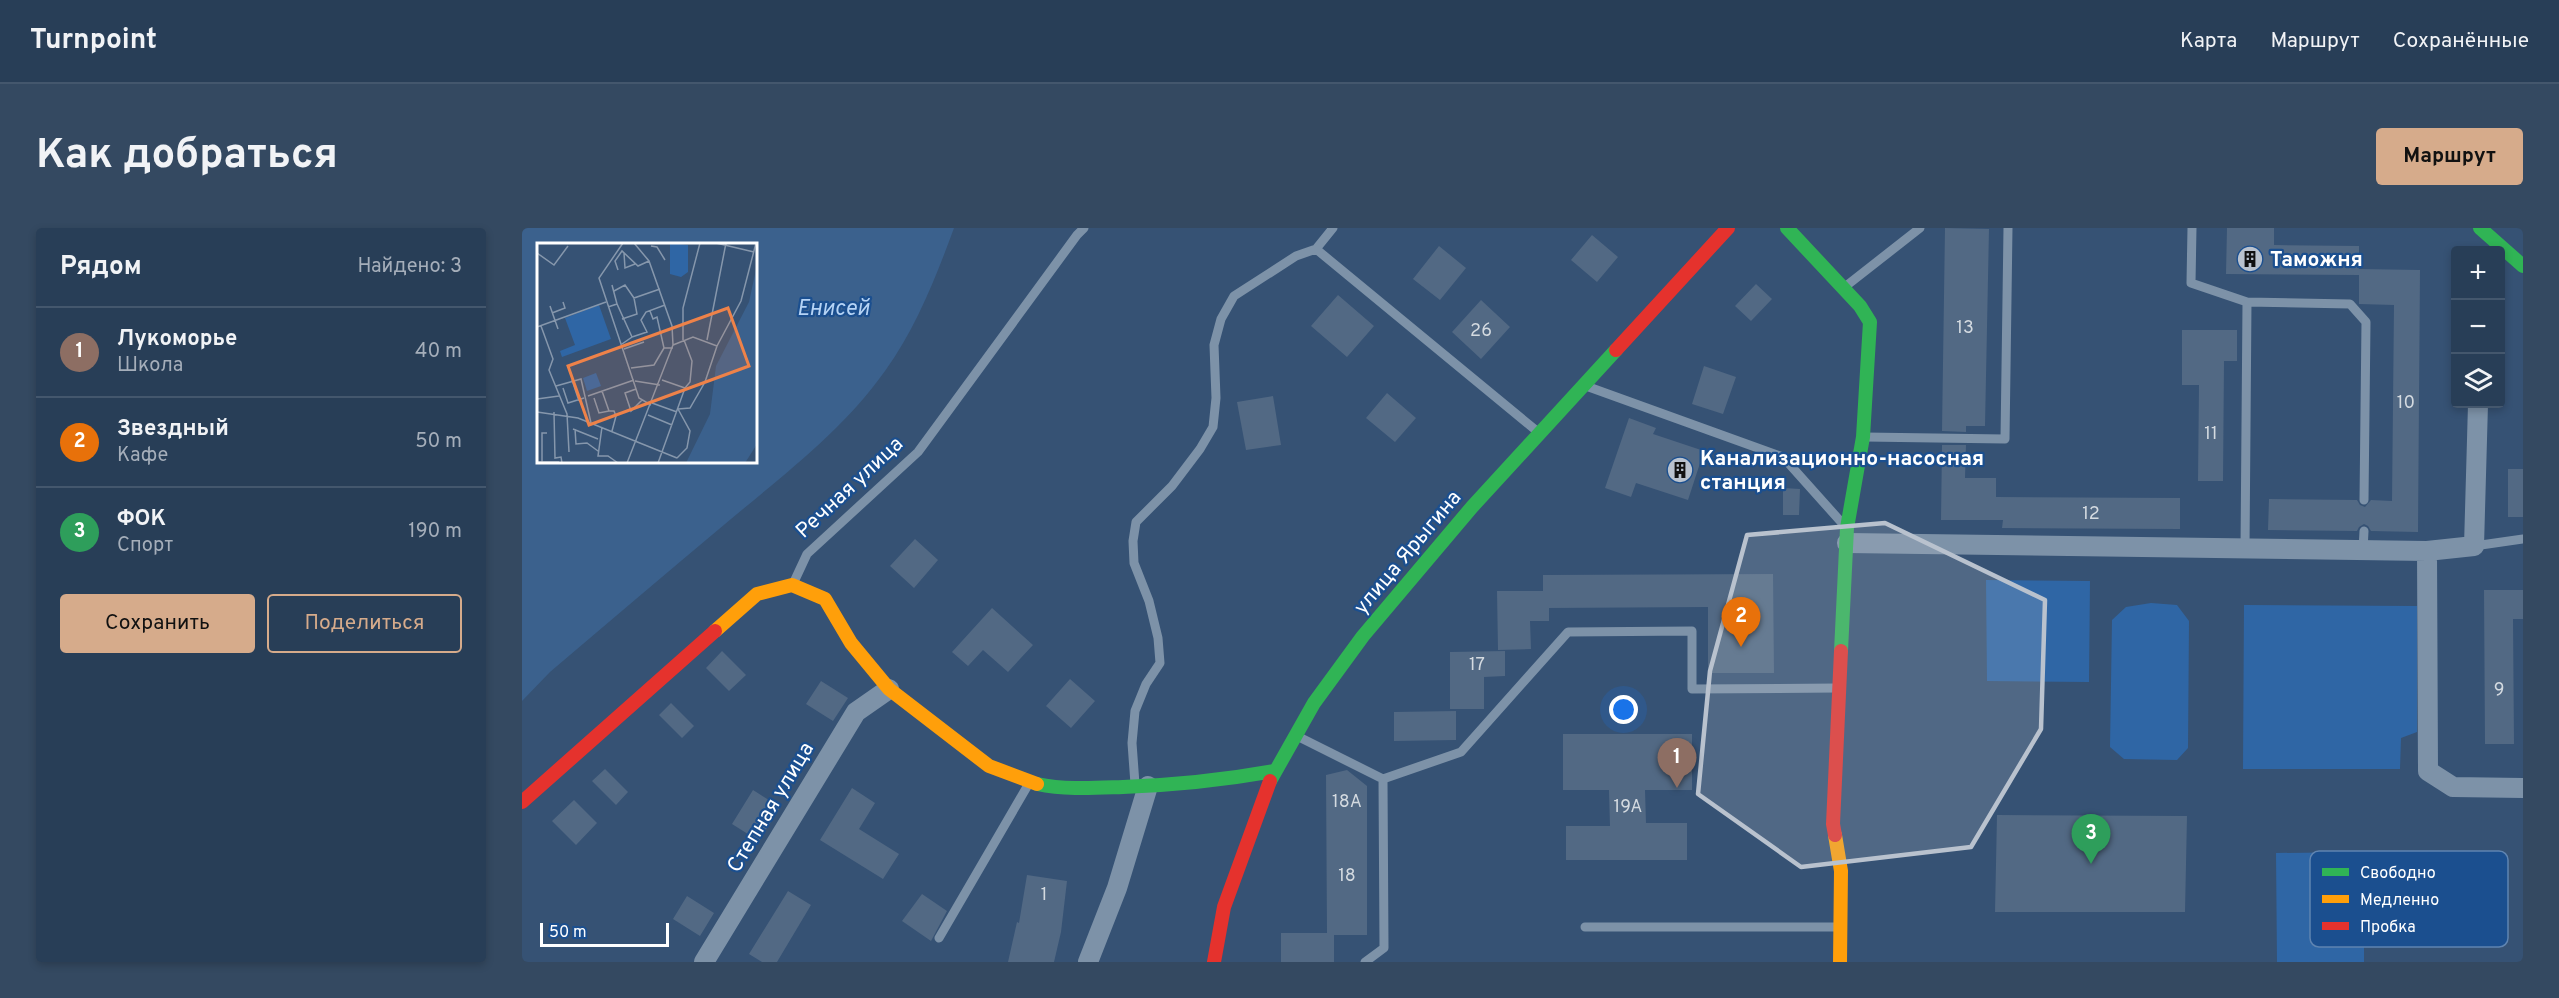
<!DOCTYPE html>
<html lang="ru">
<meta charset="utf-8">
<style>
:root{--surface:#283e57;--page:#344961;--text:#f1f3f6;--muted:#a5aeba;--line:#44576d;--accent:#d6ab8b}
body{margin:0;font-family:Overpass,sans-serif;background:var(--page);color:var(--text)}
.controls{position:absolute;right:18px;top:18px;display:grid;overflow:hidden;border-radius:6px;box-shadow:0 3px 9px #0003}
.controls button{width:54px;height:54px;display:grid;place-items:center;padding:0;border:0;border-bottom:2px solid var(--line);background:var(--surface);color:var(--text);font:30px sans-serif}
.scale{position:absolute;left:18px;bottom:15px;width:129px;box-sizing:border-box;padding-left:6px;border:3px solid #fff;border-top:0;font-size:16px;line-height:21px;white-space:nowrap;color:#fff;-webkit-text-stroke:4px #1b4f8f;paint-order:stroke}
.you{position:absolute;left:1102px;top:482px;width:21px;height:21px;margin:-15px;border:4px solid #fff;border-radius:50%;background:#1a73e8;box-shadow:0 0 0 9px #1a73e833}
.badge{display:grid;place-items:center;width:39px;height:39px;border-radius:50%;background:var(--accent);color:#fff;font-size:20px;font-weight:700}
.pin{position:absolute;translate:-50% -50px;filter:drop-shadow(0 2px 3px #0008)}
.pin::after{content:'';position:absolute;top:32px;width:21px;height:18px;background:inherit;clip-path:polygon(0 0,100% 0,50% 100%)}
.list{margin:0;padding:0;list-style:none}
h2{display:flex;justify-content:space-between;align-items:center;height:78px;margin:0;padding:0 24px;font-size:26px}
h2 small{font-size:20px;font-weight:400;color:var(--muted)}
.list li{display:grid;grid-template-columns:39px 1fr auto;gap:18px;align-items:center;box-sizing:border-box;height:90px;padding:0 24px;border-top:2px solid var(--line)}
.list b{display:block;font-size:22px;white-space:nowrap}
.list p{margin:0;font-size:20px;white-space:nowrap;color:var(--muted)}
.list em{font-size:20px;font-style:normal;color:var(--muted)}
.actions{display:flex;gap:12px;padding:18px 24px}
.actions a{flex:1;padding:14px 0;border:2px solid var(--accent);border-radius:6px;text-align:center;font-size:21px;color:var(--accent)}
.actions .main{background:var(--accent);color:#111}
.icon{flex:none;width:33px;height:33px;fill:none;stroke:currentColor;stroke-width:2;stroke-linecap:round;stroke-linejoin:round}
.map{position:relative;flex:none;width:2001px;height:734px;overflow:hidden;border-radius:6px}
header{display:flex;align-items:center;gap:36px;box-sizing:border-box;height:84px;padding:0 30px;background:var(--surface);border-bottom:2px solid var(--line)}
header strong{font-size:28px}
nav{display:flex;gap:33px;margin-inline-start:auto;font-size:21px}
.intro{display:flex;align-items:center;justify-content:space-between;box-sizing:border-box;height:144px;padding:0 36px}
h1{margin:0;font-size:42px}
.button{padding:15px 27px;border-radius:6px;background:var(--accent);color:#111;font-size:21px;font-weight:700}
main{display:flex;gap:36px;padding:0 36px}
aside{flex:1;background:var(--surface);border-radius:6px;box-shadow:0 3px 9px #0003}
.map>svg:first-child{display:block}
.green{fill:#2f66a5}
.water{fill:#3b618d;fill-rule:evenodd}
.building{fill:#526984}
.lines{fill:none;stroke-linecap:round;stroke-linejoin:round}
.lane{stroke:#7d92a8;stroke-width:9}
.street{stroke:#7d92a8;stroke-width:20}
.fast{stroke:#30b455;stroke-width:14}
.slow{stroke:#ff9f0a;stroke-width:14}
.jam{stroke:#e5322d;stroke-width:14}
.marked{fill:#b9c2ce;fill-opacity:0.2;stroke:#b9c2ce;stroke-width:4.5;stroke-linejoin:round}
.labels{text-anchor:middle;stroke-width:4.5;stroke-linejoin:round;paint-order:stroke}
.number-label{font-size:18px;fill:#d4dae0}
.poi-label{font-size:21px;font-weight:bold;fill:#fff;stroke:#1b4f8f;text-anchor:start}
.street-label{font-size:21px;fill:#fff;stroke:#1b4f8f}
.water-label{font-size:22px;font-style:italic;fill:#b5d3f5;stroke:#1b4f8f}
.inset-road{fill:none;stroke:#8697ac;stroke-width:1.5}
.view{fill:#ee8249;fill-opacity:0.15;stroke:#ee8249;stroke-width:3}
.inset-edge{fill:none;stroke:#fff;stroke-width:3}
.key{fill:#1b4f8f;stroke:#5f84b1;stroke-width:1.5}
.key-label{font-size:16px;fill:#fff}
</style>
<header>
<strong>Turnpoint</strong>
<nav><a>Карта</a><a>Маршрут</a><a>Сохранённые</a></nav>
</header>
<div class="intro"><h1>Как добраться</h1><a class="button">Маршрут</a></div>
<main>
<aside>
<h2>Рядом<small>Найдено: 3</small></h2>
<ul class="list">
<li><span class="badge" style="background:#8d6e63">1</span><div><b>Лукоморье</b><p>Школа</p></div><em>40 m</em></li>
<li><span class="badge" style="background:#e8710a">2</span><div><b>Звездный</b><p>Кафе</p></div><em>50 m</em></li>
<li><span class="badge" style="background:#2e9e5b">3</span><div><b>ФОК</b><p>Спорт</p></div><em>190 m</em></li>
</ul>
<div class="actions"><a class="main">Сохранить</a><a>Поделиться</a></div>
</aside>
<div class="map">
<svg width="2001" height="734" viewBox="0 0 2001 734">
<rect width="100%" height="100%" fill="#365274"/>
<!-- green -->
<path class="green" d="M1464,352L1568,353L1567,454L1465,453Z
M1629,375L1655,377L1667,393L1666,520L1655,532L1602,531L1588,519L1590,392L1604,379Z
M1722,377L1895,378V504L1879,510L1878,541H1721Z
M1842,624V734H1755L1754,625Z"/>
<!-- water -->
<path class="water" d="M0,0H432C414,49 394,100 363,143C321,202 264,245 209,291C148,342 88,393 28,444L0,473ZM16,16H234V234H16Z"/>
<!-- building -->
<path class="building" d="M1423,0L1467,1L1463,198H1444V204L1420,203Z
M1705,0H1752V17L1837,18V41L1898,42L1896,304L1849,303L1846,298L1842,296L1837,299L1835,303L1746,302L1747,271L1835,272L1838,277L1843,279L1849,272L1870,273L1872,77L1837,76V47L1704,46Z
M1070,7L1096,29L1075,54L1049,32Z
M917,18L944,40L918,72L891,51Z
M1234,56L1250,71L1229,93L1213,78Z
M816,67L852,98L825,129L789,98Z
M959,72L988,99L959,131L930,104Z
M1660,102H1715V133H1702L1701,253H1676L1677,157H1660Z
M1182,138L1214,149L1201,186L1170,176Z
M865,165L894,190L873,214L844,190Z
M751,168L759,217L724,222L715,174Z
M1107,190L1134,200L1131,206L1182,223L1166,272L1114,255L1109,269L1083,260Z
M1420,217H1444L1443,250H1474V269L1658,270V301L1480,300L1481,292H1419Z
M1986,241H2001V289H1986Z
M1261,260L1278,261L1277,287H1261Z
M393,311L416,332L392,360L368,338Z
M1251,346L1252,445H1186V379L1027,380V393H1008L1009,421L976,422L975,363H1021V347Z
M1962,362H2001V391H1991L1992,516H1963Z
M470,380L511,417L486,444L461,422L446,438L430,424Z
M200,423L224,447L207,463L184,440Z
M983,423V448L962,449V481H928V424Z
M548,451L573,473L549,500L524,478Z
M299,453L326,470L311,493L284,476Z
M149,475L172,498L160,510L137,487Z
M934,483V512L872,513V484Z
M1041,506H1170V562H1123L1124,595H1165V632H1044V598H1088L1087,562H1041Z
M83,541L106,564L94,577L70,553Z
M825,542L845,558V707H812V734H759V705H805L804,547Z
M330,560L353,575L337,601L377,626L361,651L298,612Z
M231,562L258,579L237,613L210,596Z
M52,572L75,595L54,617L30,593Z
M1475,587L1665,588L1663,684H1473Z
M505,647L545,653L539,704L532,734H486L495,694L497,695Z
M266,663L289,677L255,734H240L227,726Z
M400,666L425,683L409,713L380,693Z
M165,668L192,685L178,708L151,691Z"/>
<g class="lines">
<!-- lane -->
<path class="lane" d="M811,0L794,21L1016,204
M1670,0L1669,55L1725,74L1723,321
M1324,58L1398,0
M1725,74L1828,76L1844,94L1842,272
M1064,158L1261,229L1320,295
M1343,209L1483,211L1486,0
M1952,318L2001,311
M1841,322L1842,303
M271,356L285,326L396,224L555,7L562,0
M775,508L861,551L862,720L843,734
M861,551L939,524L1046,404L1170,403V461L1316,460
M613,556L610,515L613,483L624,456L638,435L636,410L627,373L612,335L611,313L614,294L650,258L678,221L691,199L694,170L692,117L699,91L712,68L774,28L794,21
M1063,699H1316
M417,710L506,557"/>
<!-- street -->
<path class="street" d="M1956,176L1952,318L1905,323L1906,543L1931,559L2001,560
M1325,315L1905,323
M182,734L334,484L367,461
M566,734L595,660L626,558"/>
<!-- fast -->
<path class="fast" d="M1265,0L1338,78L1348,94L1341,209L1325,300L1319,423
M1958,0L2001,38
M748,553L792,475L841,408L950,279L1094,122
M515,556C544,562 572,560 601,559C652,557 702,552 752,543"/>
<!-- slow -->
<path class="slow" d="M193,403L235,366L270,357L303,371L329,415L367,461L467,538L515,556
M1313,607L1319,643L1318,734"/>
<!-- jam -->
<path class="jam" d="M1094,122L1206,0
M0,574L193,403
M1313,607L1311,596L1319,423
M692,734L702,679L748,553"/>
</g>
<!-- marked area -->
<path class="marked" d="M1363,295L1523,372L1519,501L1449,619L1279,639L1176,566L1188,443L1225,307Z"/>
<!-- icons -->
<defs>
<g id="building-disc" transform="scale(1.35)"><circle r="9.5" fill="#b9c2ce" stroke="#1b4f8f"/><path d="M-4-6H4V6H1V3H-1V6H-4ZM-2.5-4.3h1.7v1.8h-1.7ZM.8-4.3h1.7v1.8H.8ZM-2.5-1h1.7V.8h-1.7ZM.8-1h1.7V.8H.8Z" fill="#111"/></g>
</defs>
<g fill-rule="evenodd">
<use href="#building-disc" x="1728" y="31"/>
<use href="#building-disc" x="1158" y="242"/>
</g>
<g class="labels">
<!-- number labels -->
<g class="number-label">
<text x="1443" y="105">13</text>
<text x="959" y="108">26</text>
<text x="1884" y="180">10</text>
<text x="1689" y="211">11</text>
<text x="1569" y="291">12</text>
<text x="955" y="442">17</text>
<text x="1977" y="467">9</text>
<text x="825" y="579">18А</text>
<text x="1106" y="584">19А</text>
<text x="825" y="653">18</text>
<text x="522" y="672">1</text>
</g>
<!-- poi labels -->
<g class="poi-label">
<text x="1748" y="38">Таможня</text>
<text x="1178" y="237">Канализационно-насосная<tspan x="1178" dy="24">станция</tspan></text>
</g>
<!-- street labels -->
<g class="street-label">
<text transform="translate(327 259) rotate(-43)" y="7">Речная улица</text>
<text transform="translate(885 324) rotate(-50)" y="7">улица Ярыгина</text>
<text transform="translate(248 579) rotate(-59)" y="7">Степная улица</text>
</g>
<!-- water labels -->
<g class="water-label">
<text x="311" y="87">Енисей</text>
</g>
</g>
<!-- overview -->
<g transform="translate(15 15)">
<rect width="220" height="220" fill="#365274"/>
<path d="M133,0L151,2V29L144,34L133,31ZM62,62L74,96L25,114L23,108L38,102L28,75ZM59,130L64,143L50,148L46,135Z" fill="#2f66a5"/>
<path d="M220,22V201L208,220H149L173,171L179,123L212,59Z" fill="#3b618d"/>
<path class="inset-road" d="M86,0L62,35L102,155L114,162M179,0L217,9M114,3L120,4L128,17M0,10L17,22L31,3M87,10L88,25L98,21M81,27L78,18L85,8L101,23L112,18M75,42L80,61M77,48L88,42L97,55L123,46M13,63L21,86M71,64L80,61L95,94L85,101M113,68L116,76L120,74L127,105H136M15,70L28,65L26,59M85,76L100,71L97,55M4,83L16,116L12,127L30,171L32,209M0,84L69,59M95,94L110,89L104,77L109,69L128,62M146,97V65L163,0M147,97L155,118L153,139L148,145M170,97L189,0M136,102L156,94L180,103M87,106L107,99M94,125L117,122L127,105M35,137L42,158M98,138L123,142M19,143L44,136L54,180M26,145L31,160L47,155M99,146L88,150L94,168L105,157M65,148L72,168H77L79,173L75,188M51,153L97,137M57,155L62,170L72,168M0,156L22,153M115,160L140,169M141,166L153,165L168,139L180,103L204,58L219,0M0,169L41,175L140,215M17,169L18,215L24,214L25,220M111,172L135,182M65,184L61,213H71L81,220M36,186L61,196M38,186L39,201L50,200L61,208M140,215L150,205L153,188L141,166M0,219H22M5,219V190H10M90,220L136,102L135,83L112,18L97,0M121,220L148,145L125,137"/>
<path class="view" d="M191,65L212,123L52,182L31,123Z"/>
<rect width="220" height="220" class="inset-edge"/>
</g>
<!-- legend -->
<rect x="1788" y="623" width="198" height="96" rx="9" class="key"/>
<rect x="1800" y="640" width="27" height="8" fill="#30b455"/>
<rect x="1800" y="667" width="27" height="8" fill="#ff9f0a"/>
<rect x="1800" y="694" width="27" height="8" fill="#e5322d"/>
<g class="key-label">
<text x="1838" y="650">Свободно</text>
<text x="1838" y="677">Медленно</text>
<text x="1838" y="704">Пробка</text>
</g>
</svg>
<div class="controls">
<button>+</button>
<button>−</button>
<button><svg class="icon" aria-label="layers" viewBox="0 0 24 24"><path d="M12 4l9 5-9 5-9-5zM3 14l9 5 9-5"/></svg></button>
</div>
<div class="scale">50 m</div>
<div class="you"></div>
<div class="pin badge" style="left:1155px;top:560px;background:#8d6e63">1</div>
<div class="pin badge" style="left:1219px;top:419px;background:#e8710a">2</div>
<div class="pin badge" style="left:1569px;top:636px;background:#2e9e5b">3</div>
</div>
</main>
